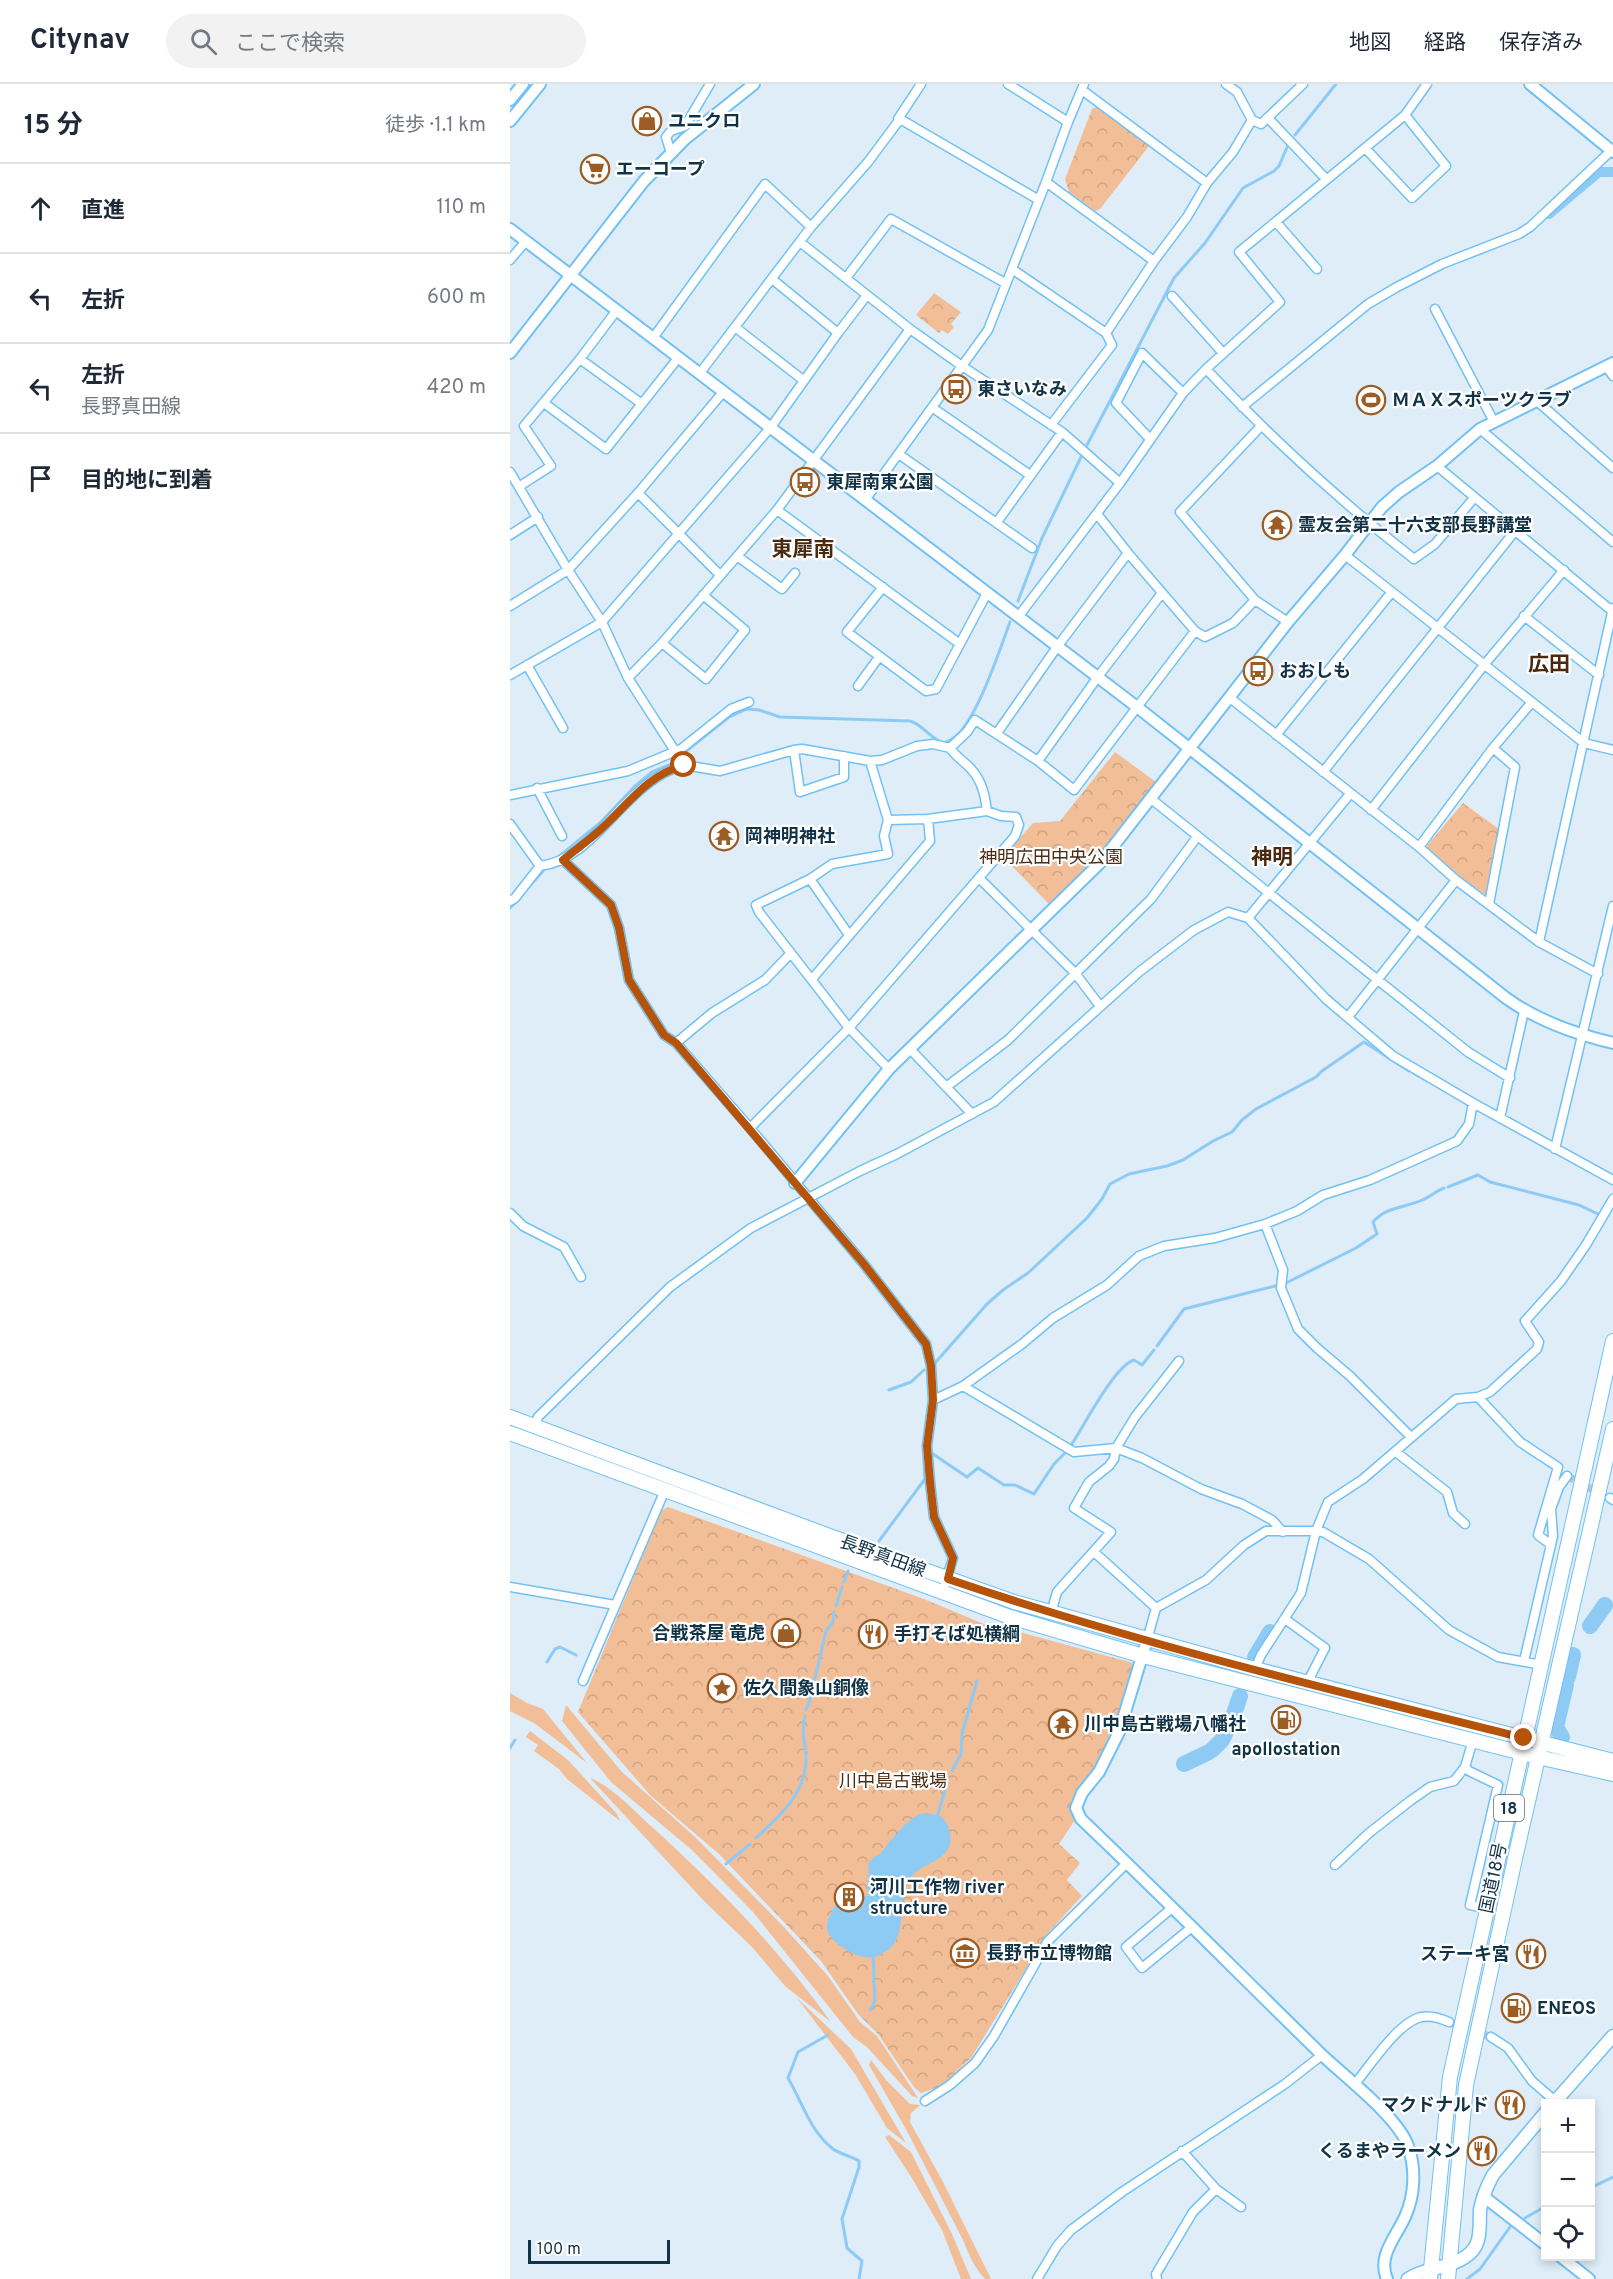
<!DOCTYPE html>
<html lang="ja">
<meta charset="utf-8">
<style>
:root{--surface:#fff;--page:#f2f2f3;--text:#1f2937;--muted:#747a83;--line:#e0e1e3}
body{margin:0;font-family:Overpass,"Noto Sans JP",sans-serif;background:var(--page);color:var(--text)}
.controls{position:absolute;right:18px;bottom:18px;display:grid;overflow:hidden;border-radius:0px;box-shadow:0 3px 9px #0003}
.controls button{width:54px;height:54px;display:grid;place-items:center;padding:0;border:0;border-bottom:2px solid var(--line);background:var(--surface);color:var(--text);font:30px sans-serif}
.scale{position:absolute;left:18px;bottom:15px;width:142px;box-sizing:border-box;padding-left:6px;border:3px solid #113348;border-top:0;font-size:16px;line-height:21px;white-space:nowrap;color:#113348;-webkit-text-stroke:4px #fff;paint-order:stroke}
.stop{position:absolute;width:18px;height:18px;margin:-14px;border:4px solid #b45309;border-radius:50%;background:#fff}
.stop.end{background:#b45309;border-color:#fff;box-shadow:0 2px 6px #0008}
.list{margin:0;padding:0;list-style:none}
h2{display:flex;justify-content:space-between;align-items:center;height:78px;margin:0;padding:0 24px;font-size:26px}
h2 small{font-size:20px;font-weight:400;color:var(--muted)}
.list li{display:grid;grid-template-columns:39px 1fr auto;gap:18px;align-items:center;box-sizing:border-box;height:90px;padding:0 24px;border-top:2px solid var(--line)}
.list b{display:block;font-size:22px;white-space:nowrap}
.list p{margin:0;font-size:20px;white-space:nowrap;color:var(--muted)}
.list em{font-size:20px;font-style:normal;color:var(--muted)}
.icon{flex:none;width:33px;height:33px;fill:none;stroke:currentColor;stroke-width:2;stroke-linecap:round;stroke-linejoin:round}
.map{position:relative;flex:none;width:1103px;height:2195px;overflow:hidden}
header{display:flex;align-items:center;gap:36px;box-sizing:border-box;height:84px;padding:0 30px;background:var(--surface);border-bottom:2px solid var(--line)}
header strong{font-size:28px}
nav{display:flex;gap:33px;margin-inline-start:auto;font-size:21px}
.search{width:420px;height:54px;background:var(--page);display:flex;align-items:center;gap:15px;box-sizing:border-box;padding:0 21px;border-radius:33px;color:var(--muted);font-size:22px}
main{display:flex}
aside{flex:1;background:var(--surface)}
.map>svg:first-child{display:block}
.green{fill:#f2be97}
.park{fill:url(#park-crowns)}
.water{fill:#8dcbf5}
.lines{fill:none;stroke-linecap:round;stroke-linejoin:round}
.stream{stroke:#8dcbf5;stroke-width:3}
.canal{stroke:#8dcbf5;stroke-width:10}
.river{stroke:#8dcbf5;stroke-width:16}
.minor-tunnel{stroke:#b5c8d5;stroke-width:8;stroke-dasharray:8 4;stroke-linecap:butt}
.minor-casing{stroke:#71c1f4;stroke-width:11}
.tertiary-casing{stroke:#71c1f4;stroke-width:14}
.secondary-casing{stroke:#71c1f4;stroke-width:15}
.primary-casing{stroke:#71c1f4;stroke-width:16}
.trunk-casing{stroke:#71c1f4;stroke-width:16}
.minor{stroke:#fff;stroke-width:8}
.tertiary{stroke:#fff;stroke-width:10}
.secondary{stroke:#fff;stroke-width:12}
.primary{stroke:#fff;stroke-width:14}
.trunk{stroke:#fff;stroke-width:14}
.route{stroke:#b45309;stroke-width:8}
.labels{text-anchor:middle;stroke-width:4.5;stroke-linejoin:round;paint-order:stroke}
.shield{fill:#fff;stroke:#58707f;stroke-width:1.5}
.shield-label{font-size:16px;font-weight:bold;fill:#113348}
.poi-label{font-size:18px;font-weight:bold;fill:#113348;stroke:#fff;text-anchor:start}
.park-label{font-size:18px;fill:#4a2e16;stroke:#fff}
.street-label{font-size:18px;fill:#113348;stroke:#fff}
.quarter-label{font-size:21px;font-weight:bold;fill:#492a10;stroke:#fff}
</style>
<header>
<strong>Citynav</strong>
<div class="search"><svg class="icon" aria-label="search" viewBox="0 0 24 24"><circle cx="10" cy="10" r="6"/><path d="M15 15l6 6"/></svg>ここで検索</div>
<nav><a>地図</a><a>経路</a><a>保存済み</a></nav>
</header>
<main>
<aside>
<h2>15 分<small>徒歩 · 1.1 km</small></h2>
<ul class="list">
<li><svg class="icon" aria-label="ahead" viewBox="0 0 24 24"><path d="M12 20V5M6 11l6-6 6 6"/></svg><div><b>直進</b></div><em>110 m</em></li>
<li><svg class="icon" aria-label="left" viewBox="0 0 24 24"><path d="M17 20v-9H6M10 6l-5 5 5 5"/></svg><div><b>左折</b></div><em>600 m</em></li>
<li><svg class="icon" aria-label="left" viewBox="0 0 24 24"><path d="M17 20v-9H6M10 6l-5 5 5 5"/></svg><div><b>左折</b><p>長野真田線</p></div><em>420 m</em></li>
<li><svg class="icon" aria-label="arrive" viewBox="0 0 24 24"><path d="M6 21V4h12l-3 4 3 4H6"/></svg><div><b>目的地に到着</b></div></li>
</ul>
</aside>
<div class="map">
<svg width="1103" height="2195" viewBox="0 0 1103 2195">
<defs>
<pattern id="park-crowns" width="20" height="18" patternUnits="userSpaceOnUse" patternTransform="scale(1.5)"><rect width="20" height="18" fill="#f2be97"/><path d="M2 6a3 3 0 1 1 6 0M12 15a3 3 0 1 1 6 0" fill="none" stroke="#cea484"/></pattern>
</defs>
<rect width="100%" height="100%" fill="#deedf8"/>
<!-- green -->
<path class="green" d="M0,1609L17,1619L33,1625L77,1679L24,1639L0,1627Z
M56,1621L112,1688L185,1753L272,1841L318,1892L350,1938L367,1952L408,2014L402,2012L357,1963L343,1953L243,1828L183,1767L101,1698L52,1637Z
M20,1647L58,1676L107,1730L110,1737L57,1695L49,1685L24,1667L28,1661L16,1653Z
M80,1694C103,1703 123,1726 141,1742C207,1802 269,1865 321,1938L275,1902L243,1864L195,1818Z
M287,1914L341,1965L396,2059L377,2044L345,1990Z
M361,1976L376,1996L400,2020L410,2021L401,2029L400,2038L433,2098L481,2195H475C464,2183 459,2171 453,2156L397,2047L359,1981Z
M379,2051L401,2068L442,2150L461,2195H451L432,2146L400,2091L375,2053Z"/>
<!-- park -->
<path class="park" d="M586,23H590L639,62L590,125L585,127L559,108L555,95L582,25Z
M424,209L451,228L441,240L444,243L438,250L432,246L429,249L406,231Z
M605,668L646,698L583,781L540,821L493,773L523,739L550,737Z
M953,719L989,745L977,812L952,794L916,763Z
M158,1423L414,1515L474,1540L499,1545L623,1579C617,1604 612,1632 602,1655C591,1678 573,1696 561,1717L565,1736L549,1760L570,1779L557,1796L572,1812L538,1849L461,1974L431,2002L411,2009L404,2003L368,1950L348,1930L311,1877L209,1770L140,1711L68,1628L151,1427Z"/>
<!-- water -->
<path class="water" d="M415,1729C420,1730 425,1730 429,1732C440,1737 445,1758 436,1768C422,1784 405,1779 396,1803C387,1829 400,1862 364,1873C350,1877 318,1859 317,1844C316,1834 330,1811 338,1806L340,1814L358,1812C356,1800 360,1791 358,1780L364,1773L370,1770C383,1755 396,1733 415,1729Z"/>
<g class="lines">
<!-- stream -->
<path class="stream" d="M785,51L826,0
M577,361L664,194L695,159L733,104L764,87L769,82L778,61
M508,517L532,454L572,371
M175,668L219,633L237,625L249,626L270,633L400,637C414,641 421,656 434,659C438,657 443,655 446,652C467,635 490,565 500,538
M47,774L91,738L124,703L142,688L166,678
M16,806L33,787
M0,824L6,818
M905,990L918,997
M938,1103L968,1091L980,1098L1069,1121L1090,1131L1091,1129
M776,1199L846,1164L867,1150L863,1138C877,1122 895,1124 912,1116C920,1113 926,1107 934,1104
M647,1262L674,1225L769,1201
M425,1279L477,1220L493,1206L518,1189L577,1134L592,1115L600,1100L619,1090L657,1082L673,1076L703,1057L722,1048L732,1036L746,1025L806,993L812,987L854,958L899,987
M379,1306L401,1298L414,1286
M560,1363C573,1344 604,1282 624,1276L632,1281L644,1266
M423,1370L457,1393L468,1384L494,1401H505L524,1410L544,1380L557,1367
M369,1457L415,1395L414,1377
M334,1498L338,1487
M326,1522L332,1503
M37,1578L45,1565L50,1563L66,1571
M302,1607L316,1547L323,1538L324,1528
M296,1626L301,1613
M0,1664L5,1656
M442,1687L451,1670L452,1650L467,1597
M427,1733L437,1700
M246,1754C270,1732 297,1708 296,1673C295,1658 291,1647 295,1632
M216,1780L240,1760
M360,1926L365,1917L363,1871
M318,1951L288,1968L278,1994C292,2018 300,2047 323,2065C330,2070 341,2072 349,2077V2083L332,2135L337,2164L352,2177L349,2195
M1080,2104L1103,2093
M1015,2134L1036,2122
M957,2195L970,2185L1000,2143"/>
<!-- canal -->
<path class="canal" d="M1039,130L1089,88H1103"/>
<!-- river -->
<path class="river" d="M1080,1542L1095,1521
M745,1573L760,1548
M1058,1593L1063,1571
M723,1633L730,1612
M1052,1653L1046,1643L1056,1601
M702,1666L712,1656L722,1636
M674,1680L699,1668"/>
<!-- minor-tunnel -->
<path class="minor-tunnel" d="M1057,1392L1091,1410
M939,1938L981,1953"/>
<!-- minor casing -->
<g class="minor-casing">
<path id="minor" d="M498,0L558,38
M572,6L697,99
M758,34L816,95
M390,35L529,116
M742,36L751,40L793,0
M855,64L902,114L936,82L895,31
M161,69L156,53L161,47L175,42L200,0
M536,98L644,177
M766,138L807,185
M290,158L400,245L452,282L552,348L610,399
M0,176L16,157
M502,185L596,249L602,261L541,341
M336,194L381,135L495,199
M262,195L328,249
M662,212L713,269
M925,225L984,338
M225,243L293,296
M596,249L644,177L677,133L697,99L723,68L742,36L727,8L716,0
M143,254L255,100L301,143
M70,275L132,320
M1096,282L1103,292
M696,285C760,353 830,417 904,475L925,460L964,414
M190,289L301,143L358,78L390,35H388L411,0
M1027,317L1103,384
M34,319L96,365L169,273
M732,323L858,220L887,203L932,180L1009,150L1020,143L1103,65
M423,324L520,391
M751,342L670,428L745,516L778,538
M970,345L1103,458
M640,355L606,319L632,269L673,309
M390,371L522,464
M927,382L1102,527
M0,388L58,486L92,538L118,594L174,681C114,697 87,775 30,782L5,814L0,817
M10,402L41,382L14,342L70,275L107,226
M128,409L210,491
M355,416L478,246L536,98L558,38L574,0
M267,426L450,560
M587,430L618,469
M487,438L552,348
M0,451L28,433
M835,471L1074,659L1103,666
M227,472L272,505L285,489
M373,503L337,548L416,607L426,605L477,509
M0,522L58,486L128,409L214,307
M1014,532L1089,591
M508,533L610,399L673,309L696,285L770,218L729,168L895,31L917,0
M152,559L196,595L235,546L193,511
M17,581L53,644
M0,591L92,538L261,343L328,249L357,211
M118,594L152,559L267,426L400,245
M348,602L369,573
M720,614L909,763L946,796L1029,858L1088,890
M487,649L547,563L618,469L685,547L695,553L723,539L745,516
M766,651L881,509
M440,664L457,648L465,636L528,677L564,706L685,547
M284,666L290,708L334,693V672
M360,677L378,736
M528,677L587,594L652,509
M174,681L210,687L284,666L292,665L360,677L372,676L407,662L423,660L440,664C446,673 454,677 461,685C472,697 475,711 477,727L491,732L506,733L509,741L505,752L339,944L240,1044
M813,688L1005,447
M27,704L52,752
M0,711L118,687L171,665L221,625L239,618
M640,714L958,968L1000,994
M861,726L974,581L1054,486
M0,740L30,782
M909,763L983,664L1022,618
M53,776L101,821L109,844L119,896L154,951L166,959
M469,794L565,889L590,922
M300,795L322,780L378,770L374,752L378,736L418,735L477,727
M979,820L1005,683L983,664
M738,834L840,710
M339,851L300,795L246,821L249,828L339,944L379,985
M1029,858L1103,524
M281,869L255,896L202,929L166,959L240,1044L353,1179L416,1260L421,1282L423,1316L417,1362L420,1398L424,1433L443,1474L432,1510
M302,895L420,757L418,735
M838,933L946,796
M401,966L462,1030
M436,1003L498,956L641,815L687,753
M990,1034L1014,927
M1045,1065L1103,822
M0,1129L13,1142L54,1163L71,1193
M755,1140L773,1186L771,1204L788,1245L807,1264L840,1292L901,1353
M453,1302L564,1368L606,1364L632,1374L691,1405L732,1420L762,1436L773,1448
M968,1313L1010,1358L1048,1383L1028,1451L1041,1461
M423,1316L453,1302L512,1260L543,1234L597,1201L629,1172L654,1162L705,1154L755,1140L787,1127L813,1111L860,1096L907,1075L947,1057L959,1040L963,1019
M24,1344L28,1333L160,1203L241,1144L350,1087L387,1070L484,1018L629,888L684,846L718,828L738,834L816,915L883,972L963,1019L1103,1096
M886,1368L937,1408L943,1429L955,1440
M1100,1414L1103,1416
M584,1468L646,1524
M0,1503L105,1521
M541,1529L547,1508L601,1448L564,1424L579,1398L599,1382L604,1375L606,1364L625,1333L669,1277
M775,1535L815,1564L797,1599
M637,1556L646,1524L696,1496L734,1461L756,1447H806L813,1448L859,1475L939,1546L988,1573L1032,1581
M1014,1577L1043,1452L1041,1425L1049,1403L1057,1392
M745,1585L751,1571L791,1509L806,1447L818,1418L853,1395L946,1315L968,1313L980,1308L1027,1265L1029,1258L1015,1237L1051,1197L1076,1161L1103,1115
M73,1597L155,1406
M963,1656L955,1683L959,1687L988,1701L960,1821L977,1825
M825,1781L859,1749L900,1717L920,1703L944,1697L955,1683
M662,1824L616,1863L632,1884L682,1843
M981,1953L998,1964L1022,1997L1045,2017
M844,2001C860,1982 887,1939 911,1933C921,1931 930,1934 939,1938
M415,2017L440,2001L465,1979L484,1952L538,1857L617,1779
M672,2067L706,2105L731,2123
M527,2195L547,2162L561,2146L612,2108L775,2000L812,1971
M647,2195L646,2190L683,2128L706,2105"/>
</g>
<!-- tertiary casing -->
<g class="tertiary-casing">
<path id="tertiary" d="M1020,0L1103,68
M0,16L13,0
M0,37L30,0
M0,145L627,623L996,914C1028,937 1065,950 1103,959
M0,269L134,97L175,55L244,0
M285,1099L379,985L591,778L778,538L835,471L872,423L889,408L927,382L970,345L1103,279
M637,1556L609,1648L589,1688L572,1709L566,1724L571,1735C652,1812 731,1892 811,1970C835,1993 888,2033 898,2062C906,2084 905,2111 895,2133C886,2153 867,2172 877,2195
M973,2112L1036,2161
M1050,2172L1079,2195"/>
</g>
<!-- secondary casing -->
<g class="secondary-casing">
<path id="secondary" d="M1043,2020L1103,1952
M898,2195C916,2183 938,2185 955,2173C973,2162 969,2144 970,2126C972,2114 977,2102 983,2091L1036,2028"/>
</g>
<!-- primary casing -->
<g class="primary-casing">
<path id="primary" d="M0,1333L314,1450L504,1518L745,1585L1103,1677
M0,1349L500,1533L633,1572L1028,1673L1103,1690"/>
</g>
<!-- trunk casing -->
<g class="trunk-casing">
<path id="trunk" d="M920,2195L940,1993L1103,1257
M938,2195L956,2001L1006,1770L1103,1345"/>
</g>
<!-- minor -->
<use href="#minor" class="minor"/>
<!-- tertiary -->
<use href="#tertiary" class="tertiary"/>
<!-- secondary -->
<use href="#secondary" class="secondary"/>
<!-- primary -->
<use href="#primary" class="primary"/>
<!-- trunk -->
<use href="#trunk" class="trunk"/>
</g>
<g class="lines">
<!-- route -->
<path class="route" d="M174,681C136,692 118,721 90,746C78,757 65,766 53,776L101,821L109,844L119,896L154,951L166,959L353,1179L416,1260L421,1282L423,1316L417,1362L420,1398L424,1433L443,1474L438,1495C626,1559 821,1606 1014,1654"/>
</g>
<!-- icons -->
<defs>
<g id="shop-ring" transform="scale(1.5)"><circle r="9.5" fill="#fff" stroke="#9c5d24" stroke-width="1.5"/><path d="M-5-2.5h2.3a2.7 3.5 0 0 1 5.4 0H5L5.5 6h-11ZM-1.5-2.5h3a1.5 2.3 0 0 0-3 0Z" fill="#9c5d24"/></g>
<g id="supermarket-ring" transform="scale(1.5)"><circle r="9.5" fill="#fff" stroke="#9c5d24" stroke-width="1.5"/><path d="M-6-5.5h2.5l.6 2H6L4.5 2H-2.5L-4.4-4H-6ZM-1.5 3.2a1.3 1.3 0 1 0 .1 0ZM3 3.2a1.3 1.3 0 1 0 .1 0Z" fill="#9c5d24"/></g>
<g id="bus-ring" transform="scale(1.5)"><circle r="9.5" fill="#fff" stroke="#9c5d24" stroke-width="1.5"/><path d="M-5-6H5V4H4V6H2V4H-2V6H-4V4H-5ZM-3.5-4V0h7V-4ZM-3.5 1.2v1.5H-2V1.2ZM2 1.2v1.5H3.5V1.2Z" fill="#9c5d24"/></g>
<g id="stadium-ring" transform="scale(1.5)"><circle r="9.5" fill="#fff" stroke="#9c5d24" stroke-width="1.5"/><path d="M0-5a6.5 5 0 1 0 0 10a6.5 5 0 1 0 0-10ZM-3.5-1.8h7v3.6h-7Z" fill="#9c5d24"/></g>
<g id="temple-ring" transform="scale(1.5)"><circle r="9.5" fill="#fff" stroke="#9c5d24" stroke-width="1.5"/><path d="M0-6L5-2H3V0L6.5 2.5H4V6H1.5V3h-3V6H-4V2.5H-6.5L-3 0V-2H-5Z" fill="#9c5d24"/></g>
<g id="restaurant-ring" transform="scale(1.5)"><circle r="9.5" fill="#fff" stroke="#9c5d24" stroke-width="1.5"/><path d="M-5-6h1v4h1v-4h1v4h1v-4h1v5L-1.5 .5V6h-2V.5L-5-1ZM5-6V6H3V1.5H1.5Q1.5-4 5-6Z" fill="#9c5d24"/></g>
<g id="sight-ring" transform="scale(1.5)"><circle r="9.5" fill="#fff" stroke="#9c5d24" stroke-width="1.5"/><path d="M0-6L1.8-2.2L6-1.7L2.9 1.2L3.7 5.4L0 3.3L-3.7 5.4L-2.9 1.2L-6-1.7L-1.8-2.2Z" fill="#9c5d24"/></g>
<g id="fuel-ring" transform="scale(1.5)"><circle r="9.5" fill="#fff" stroke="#9c5d24" stroke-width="1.5"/><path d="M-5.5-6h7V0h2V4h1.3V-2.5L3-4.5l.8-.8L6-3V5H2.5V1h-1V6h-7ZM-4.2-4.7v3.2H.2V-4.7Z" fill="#9c5d24"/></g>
<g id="building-ring" transform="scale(1.5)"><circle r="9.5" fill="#fff" stroke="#9c5d24" stroke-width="1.5"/><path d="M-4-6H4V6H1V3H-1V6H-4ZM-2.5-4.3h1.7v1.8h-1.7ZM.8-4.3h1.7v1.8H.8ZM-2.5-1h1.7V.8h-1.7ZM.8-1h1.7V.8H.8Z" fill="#9c5d24"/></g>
<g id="museum-ring" transform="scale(1.5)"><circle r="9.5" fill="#fff" stroke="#9c5d24" stroke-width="1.5"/><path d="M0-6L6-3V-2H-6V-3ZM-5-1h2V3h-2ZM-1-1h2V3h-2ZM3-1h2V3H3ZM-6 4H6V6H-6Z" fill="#9c5d24"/></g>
</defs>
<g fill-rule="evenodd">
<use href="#shop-ring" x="137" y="37"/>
<use href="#supermarket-ring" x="85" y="85"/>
<use href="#bus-ring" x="446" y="305"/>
<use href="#stadium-ring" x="861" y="316"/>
<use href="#bus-ring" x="295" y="398"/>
<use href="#temple-ring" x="767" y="441"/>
<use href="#bus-ring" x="748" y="587"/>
<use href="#temple-ring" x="214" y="752"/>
<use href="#shop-ring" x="276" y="1549"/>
<use href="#restaurant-ring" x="363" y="1550"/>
<use href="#sight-ring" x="212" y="1604"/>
<use href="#fuel-ring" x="776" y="1636"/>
<use href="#temple-ring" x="553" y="1640"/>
<use href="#building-ring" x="339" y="1813"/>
<use href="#museum-ring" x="455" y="1869"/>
<use href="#restaurant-ring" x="1021" y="1870"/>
<use href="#fuel-ring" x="1006" y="1924"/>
<use href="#restaurant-ring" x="1000" y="2021"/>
<use href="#restaurant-ring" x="972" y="2067"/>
</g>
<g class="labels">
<!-- shield labels -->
<rect class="shield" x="984" y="1711" width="30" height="26" rx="4.5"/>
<g class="shield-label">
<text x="999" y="1730">18</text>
</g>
<!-- poi labels -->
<g class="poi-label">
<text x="158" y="43">ユニクロ</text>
<text x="106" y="91">エーコープ</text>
<text x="467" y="311">東さいなみ</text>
<text x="882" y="322">ＭＡＸスポーツクラブ</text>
<text x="316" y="404">東犀南東公園</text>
<text x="788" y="447">霊友会第二十六支部長野講堂</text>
<text x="769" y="593">おおしも</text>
<text x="235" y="758">岡神明神社</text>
<text x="255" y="1555" text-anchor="end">合戦茶屋 竜虎</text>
<text x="384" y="1556">手打そば処横綱</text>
<text x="233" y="1610">佐久間象山銅像</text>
<text x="574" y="1646">川中島古戦場八幡社</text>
<text x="776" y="1671" text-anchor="middle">apollostation</text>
<text x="360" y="1809">河川工作物 river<tspan x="360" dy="21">structure</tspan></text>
<text x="476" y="1875">長野市立博物館</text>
<text x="1000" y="1876" text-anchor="end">ステーキ宮</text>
<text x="1027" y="1930">ENEOS</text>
<text x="979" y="2027" text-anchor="end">マクドナルド</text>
<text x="951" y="2073" text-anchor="end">くるまやラーメン</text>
</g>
<!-- park labels -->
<g class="park-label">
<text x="541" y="779">神明広田中央公園</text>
<text x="383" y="1703">川中島古戦場</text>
</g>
<!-- street labels -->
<g class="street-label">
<text transform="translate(373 1472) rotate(20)" y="6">長野真田線</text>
<text transform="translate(983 1794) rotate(-78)" y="6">国道18号</text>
</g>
<!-- quarter labels -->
<g class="quarter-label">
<text x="293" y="472">東犀南</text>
<text x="1039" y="587">広田</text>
<text x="762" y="780">神明</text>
</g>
</g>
</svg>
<div class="controls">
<button>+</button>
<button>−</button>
<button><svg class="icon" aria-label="locate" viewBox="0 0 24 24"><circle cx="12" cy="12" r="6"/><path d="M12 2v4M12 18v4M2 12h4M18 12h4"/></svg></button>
</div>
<div class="scale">100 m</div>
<div class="stop" style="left:174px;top:681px"></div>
<div class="stop end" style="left:1014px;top:1654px"></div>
</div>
</main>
